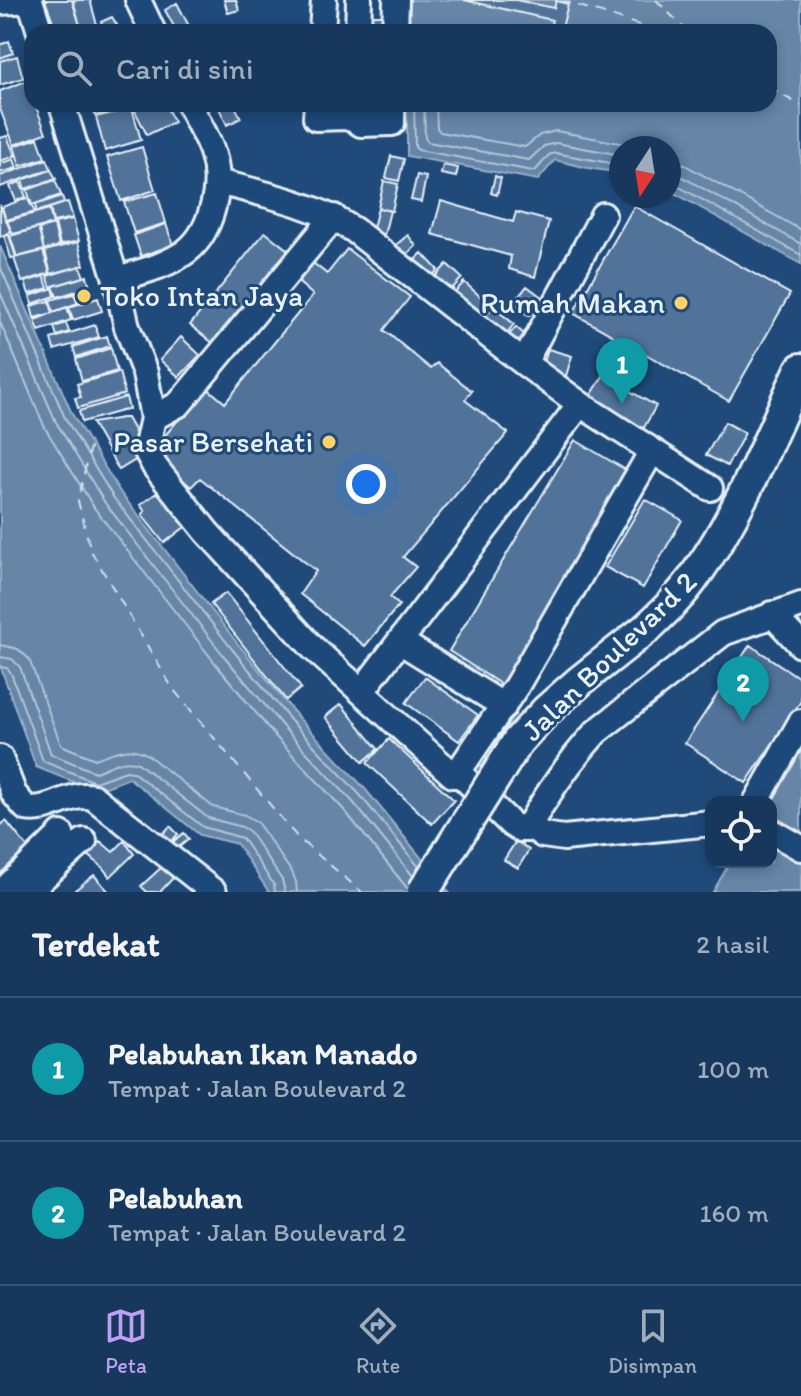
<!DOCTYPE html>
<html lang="id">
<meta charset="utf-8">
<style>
:root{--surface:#17385c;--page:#203f62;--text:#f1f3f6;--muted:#9eacbb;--line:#365272;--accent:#bca0f2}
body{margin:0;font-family:Itim,sans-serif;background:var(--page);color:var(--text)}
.controls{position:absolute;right:24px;bottom:24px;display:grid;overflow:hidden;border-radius:16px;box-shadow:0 4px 12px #0003}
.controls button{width:72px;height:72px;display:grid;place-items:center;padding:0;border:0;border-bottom:2px solid var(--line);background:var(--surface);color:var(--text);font:40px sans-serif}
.compass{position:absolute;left:609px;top:136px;width:72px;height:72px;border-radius:50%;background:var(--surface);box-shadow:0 4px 12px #0003;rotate:192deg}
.you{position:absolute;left:366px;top:484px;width:28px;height:28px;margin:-20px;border:6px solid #fff;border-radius:50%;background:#1a73e8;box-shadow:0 0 0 12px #1a73e833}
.badge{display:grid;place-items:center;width:52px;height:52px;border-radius:50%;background:var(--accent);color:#fff;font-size:26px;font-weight:700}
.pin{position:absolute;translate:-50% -66px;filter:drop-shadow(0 2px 4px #0008)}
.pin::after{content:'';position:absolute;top:42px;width:28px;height:24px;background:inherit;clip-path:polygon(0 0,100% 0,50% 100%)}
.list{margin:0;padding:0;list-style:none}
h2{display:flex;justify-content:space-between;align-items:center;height:104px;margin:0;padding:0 32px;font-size:34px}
h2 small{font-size:26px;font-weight:400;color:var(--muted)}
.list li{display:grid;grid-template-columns:52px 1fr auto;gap:24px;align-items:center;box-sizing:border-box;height:144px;padding:0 32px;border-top:2px solid var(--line)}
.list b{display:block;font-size:30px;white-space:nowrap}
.list p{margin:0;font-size:26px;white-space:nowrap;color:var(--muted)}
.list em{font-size:26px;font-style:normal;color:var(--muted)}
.icon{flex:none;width:44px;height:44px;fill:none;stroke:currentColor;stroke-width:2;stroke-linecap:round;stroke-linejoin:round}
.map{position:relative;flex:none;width:801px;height:892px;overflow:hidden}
.search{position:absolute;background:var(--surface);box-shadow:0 4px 12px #0003;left:24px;right:24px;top:24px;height:88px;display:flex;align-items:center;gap:20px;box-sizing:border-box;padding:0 28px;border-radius:24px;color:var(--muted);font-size:30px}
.sheet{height:392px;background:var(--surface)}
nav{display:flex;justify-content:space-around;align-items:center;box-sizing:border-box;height:112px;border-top:2px solid var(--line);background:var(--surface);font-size:22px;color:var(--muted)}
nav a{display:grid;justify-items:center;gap:4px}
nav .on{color:var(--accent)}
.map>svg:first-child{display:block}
.water{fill:#6685a7;stroke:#9ab0c7;stroke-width:2}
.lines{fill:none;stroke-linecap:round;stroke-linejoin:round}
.shore{stroke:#b4c6d8;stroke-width:2}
.ferry{stroke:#d4e1ec;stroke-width:2;stroke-dasharray:10 8;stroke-linecap:butt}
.building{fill:#517399;stroke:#e8f1f8;stroke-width:2}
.minor-casing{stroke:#e8f1f8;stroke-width:30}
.major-casing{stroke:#e8f1f8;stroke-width:36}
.minor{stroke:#1f4a7a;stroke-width:24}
.major{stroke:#1f4a7a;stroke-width:30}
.major-bridge-casing{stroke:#e8f1f8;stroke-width:36;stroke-linecap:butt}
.major-bridge{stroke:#1f4a7a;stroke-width:30}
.poi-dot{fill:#ffd166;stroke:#1f4a7a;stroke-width:3}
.labels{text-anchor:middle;stroke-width:6;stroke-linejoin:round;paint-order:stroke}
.poi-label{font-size:30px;fill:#e8f1f8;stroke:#1f4a7a;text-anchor:end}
.street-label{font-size:30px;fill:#e8f1f8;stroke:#1f4a7a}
</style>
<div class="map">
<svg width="801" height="892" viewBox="0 0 801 892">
<rect width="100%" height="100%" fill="#1f4a7a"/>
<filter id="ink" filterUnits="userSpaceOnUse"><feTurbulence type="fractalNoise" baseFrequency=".0125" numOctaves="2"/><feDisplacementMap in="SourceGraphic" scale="16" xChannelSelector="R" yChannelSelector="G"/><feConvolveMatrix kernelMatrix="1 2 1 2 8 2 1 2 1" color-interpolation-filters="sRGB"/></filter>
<g filter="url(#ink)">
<!-- water -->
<path class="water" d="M407,0H801V264L669,190V148H621V173L588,168L555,160L538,180L407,156V104H769V32H406Z
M0,246L72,414L120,492L238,644L297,716L366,790L449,892H269L237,844L200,835L129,778L96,791L36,767L0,665Z
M801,734V892H713L730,862H771V802H763Z"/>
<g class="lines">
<!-- shore -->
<path class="shore" d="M414,104L415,147L418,150L533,171L536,170L549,155L555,153L621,165
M424,104L425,138L428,142L529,160L544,146L556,143L621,155
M436,104L437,128L440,132L525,147L540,135L556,131L625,144L636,148
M669,161L685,165L801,230
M669,174L681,176L801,244
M669,184L676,185L801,255
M0,266L65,418L113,497L232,649L291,721L360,795L419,867
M0,292L56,422L105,503L224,656L284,728L353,802L413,876
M0,322L45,428L95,509L215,663L275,736L344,810L407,888
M0,645L18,649L29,659L61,745L95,759C115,752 129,744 148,755L213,807L245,815L257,822L293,874L296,882L297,892
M0,657L12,659L20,667L51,754L95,772C110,767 123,757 138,763L208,818L242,827L249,831L282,880L285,892
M0,667L7,668L11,673L43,761L95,782L126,771L133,772L203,827L242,838L274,885L275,892"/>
<!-- ferry -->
<path class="ferry" d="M656,0L688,32
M561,2H567L661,32
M769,87L801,106
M90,447L78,501L91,551L173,689L298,838L362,892"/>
</g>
<!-- building -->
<path class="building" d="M45,0H72L82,32H57Z
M73,0H90L97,25L81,29Z
M224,0H236L239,10L228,13Z
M464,0H516L554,8L556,1L568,4L561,32H549L552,20Z
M177,3L190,28L182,32H177L165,10Z
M365,15H389L388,32H364Z
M112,17L120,30L106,32L107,31L101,22Z
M9,41L13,53L0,58V45Z
M17,56L23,78L0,85V61Z
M26,81L32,97V104H35L46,133L14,145L0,109V91Z
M92,104H106L108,112L95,116Z
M134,104H165L174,122L147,135L132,105Z
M217,104H234L241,118L227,125Z
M132,108L141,140L105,151L96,117Z
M7,136L15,156L0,161V138Z
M38,138L45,158L20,166L14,146Z
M142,147L155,190L121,201L107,157Z
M391,156L404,159L399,181L386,178Z
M14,159L17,168L0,173V164Z
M47,159L51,169L0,187V176Z
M443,165L458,168L456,177L441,174Z
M51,170L56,179L25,189L22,180Z
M417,175L426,177L421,202L411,200Z
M495,176L501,178L497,195L491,193Z
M55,180L61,195L32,205L27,190Z
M384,181L398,184L392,211L378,208Z
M20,182L26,197L16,201L10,186Z
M157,193L166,223L134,233L124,202Z
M62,196L64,203L37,212L35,205Z
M27,198L35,212L6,220L2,207Z
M441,201L513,222L516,212L549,221L535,277L509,269L511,256L432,234Z
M68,202L73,218L53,222L50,208Z
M0,205L11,232L0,237Z
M634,206L790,294L729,401L573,313Z
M378,208L390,211L384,235L372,232Z
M49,209L53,224L13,234L7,221Z
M73,219L79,241L60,245L55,223Z
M166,224L173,245L141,256L134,235Z
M54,225L59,246L44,250L39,229Z
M38,228L44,250L17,257L10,236Z
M265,232L288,250L213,343L190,325Z
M9,235L16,257L11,258L4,236Z
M408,235L416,246L405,256L396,245Z
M78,242L84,265L51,274L45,251Z
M347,249L410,297L384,330L431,369L437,363L472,391L465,400L508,433L403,557L416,567L390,597L399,605L365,646L300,594L316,571L200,478L191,487L151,452L206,387L225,403L313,295L298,282L313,263L327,274Z
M43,251L50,273L22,282L14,258Z
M422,253L438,270L430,278L413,262Z
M447,264L462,278L450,291L435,277Z
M80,266L84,277L51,287L47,276Z
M44,276L48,288L29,294L25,282Z
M87,276L90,287L57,297L53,286Z
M464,282L490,305L479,317L453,294Z
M527,286L543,298L529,316L513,303Z
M53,288L55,296L32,304L30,296Z
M90,289L92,299L79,302L75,293Z
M74,294L78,303L53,312L50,300Z
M98,298L102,311L73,320L69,307Z
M49,301L53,313L34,318L31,306Z
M67,307L71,320L39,331L35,320Z
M493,307L514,324L503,338L482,320Z
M66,323L69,332L57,336L54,327Z
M95,325L99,337L54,350L51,339Z
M516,327L532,341L521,353L505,339Z
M107,336L110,346L76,357L73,347Z
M181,337L200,355L179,377L160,360Z
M111,348L117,371L82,381L76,359Z
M548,349L572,356L566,376L542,369Z
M119,372L125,394L78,408L75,398L81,397L77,384Z
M603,376L656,406L641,433L587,402Z
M126,397L129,409L82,422L79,411Z
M122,418H127L144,448L142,456L119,470L92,423Z
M725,422L745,433L727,466L706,455Z
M575,440L631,473L505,687L449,651Z
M158,492L185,527L164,543L142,515L145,511L140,505Z
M645,499L682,520L643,588L605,567Z
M226,593L301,688L286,700L211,604Z
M750,645L801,679V701L746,783L685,743Z
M425,677L478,715L459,741L406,703Z
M341,704L378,749L363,762L325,717Z
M389,739L454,800L432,824L367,763Z
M6,821L29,849L10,865L12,868L0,888V826Z
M170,826L178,834L165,849L157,841Z
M184,833L189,839L174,851L169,845Z
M100,841L113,852L124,841L134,854L110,877L102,867L86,853Z
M516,841L529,850L518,868L504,860Z
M163,866L173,878L160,892H147L141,886Z
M94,875L109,892H77L75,890Z"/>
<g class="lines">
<!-- minor casing -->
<g class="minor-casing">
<path id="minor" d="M30,0L40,32
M138,0L153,32
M0,2L30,0
M322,32L324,0
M358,32L359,0
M395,32L396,0
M62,104L116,279L127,327L145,373L153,418L146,450L155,467L207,532L313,648L453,775L458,772L511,824L519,829H527C547,794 569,762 596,732L723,633L801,605
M317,104L316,118L346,117
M348,104L346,117L355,120L361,124L392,123V104
M218,182C264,194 314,204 354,230L524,363L580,404L710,488
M116,279C138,273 162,267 181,255C211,237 223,187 213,155C208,137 196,120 189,104
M524,363L603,215
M153,418L179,404L334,217
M772,614L801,645
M401,642L504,706
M362,691L580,404
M0,758L14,794L26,808C50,813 69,791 93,797L214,892
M458,772L517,685L652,451
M756,802L801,722
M529,825L543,835L564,838L711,823
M771,831L801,848
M2,892L61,834
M27,892L84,841"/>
</g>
<!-- major casing -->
<g class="major-casing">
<path id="major" d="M647,628C665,611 683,594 697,573C741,511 769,438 801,369"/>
</g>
<!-- minor -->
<use href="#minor" class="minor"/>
<!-- major -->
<use href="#major" class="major"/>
<!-- major-bridge casing -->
<g class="major-bridge-casing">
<path id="major-bridge" d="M423,892L518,741L547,710L580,681L647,628"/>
</g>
<!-- major-bridge -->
<use href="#major-bridge" class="major-bridge"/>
</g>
</g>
<!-- markers -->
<g class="poi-dot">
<circle cx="84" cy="296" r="8"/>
<circle cx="681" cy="303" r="8"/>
<circle cx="329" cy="442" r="8"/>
</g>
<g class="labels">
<!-- poi labels -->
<g class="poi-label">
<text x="100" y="306" text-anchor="start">Toko Intan Jaya</text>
<text x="665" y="313">Rumah Makan</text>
<text x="313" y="452">Pasar Bersehati</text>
</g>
<!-- street labels -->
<g class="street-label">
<text transform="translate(609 656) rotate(-44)" y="10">Jalan Boulevard 2</text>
</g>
</g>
</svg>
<div class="controls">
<button><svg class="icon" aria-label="locate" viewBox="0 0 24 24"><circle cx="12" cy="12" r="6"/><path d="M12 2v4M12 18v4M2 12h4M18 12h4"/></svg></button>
</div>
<svg class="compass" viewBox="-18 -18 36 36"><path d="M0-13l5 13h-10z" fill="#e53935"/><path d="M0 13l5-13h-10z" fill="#9eacbb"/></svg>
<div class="you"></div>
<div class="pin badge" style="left:622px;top:404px;background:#0f9aa8">1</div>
<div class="pin badge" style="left:743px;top:722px;background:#0f9aa8">2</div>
<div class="search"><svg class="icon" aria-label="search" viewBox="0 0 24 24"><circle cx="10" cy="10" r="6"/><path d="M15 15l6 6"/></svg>Cari di sini</div>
</div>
<section class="sheet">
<h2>Terdekat<small>2 hasil</small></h2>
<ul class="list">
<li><span class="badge" style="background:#0f9aa8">1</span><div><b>Pelabuhan Ikan Manado</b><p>Tempat · Jalan Boulevard 2</p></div><em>100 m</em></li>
<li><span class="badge" style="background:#0f9aa8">2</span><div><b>Pelabuhan</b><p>Tempat · Jalan Boulevard 2</p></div><em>160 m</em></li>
</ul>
</section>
<nav>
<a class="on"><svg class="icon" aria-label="map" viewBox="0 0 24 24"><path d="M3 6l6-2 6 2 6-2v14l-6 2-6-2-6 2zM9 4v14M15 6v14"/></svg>Peta</a>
<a><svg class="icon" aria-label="directions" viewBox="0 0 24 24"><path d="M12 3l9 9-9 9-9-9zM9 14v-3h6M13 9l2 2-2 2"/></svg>Rute</a>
<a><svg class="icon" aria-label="saved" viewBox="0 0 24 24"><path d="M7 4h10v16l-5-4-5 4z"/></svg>Disimpan</a>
</nav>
